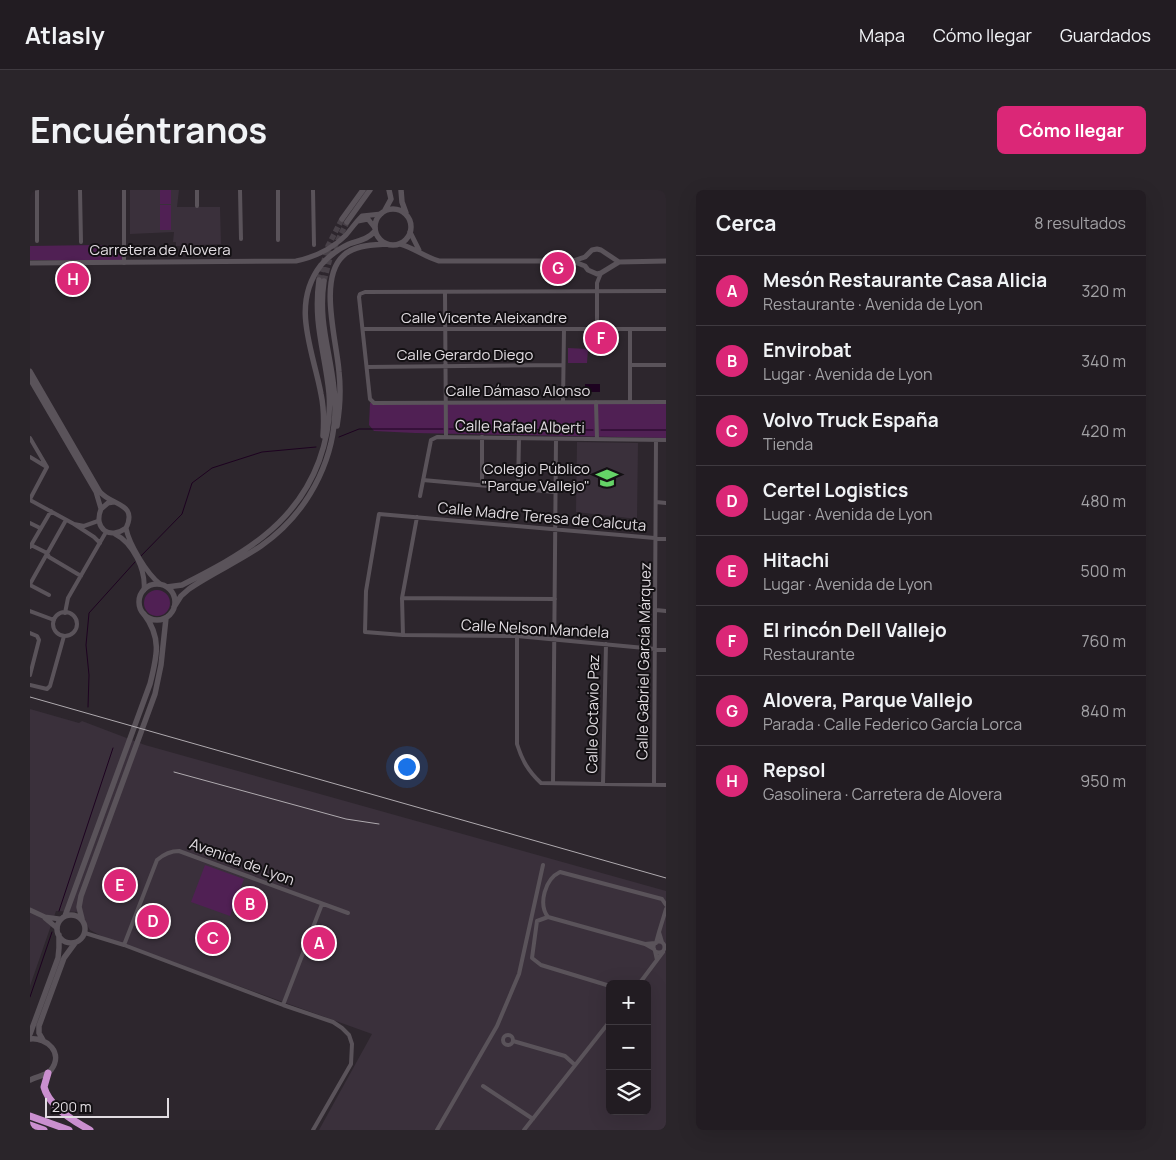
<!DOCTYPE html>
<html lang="es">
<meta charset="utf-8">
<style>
:root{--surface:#221c22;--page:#2a252a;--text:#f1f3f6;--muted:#a2a1a5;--line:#3f3a40;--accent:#db2777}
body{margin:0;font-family:Manrope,sans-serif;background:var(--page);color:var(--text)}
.controls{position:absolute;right:15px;bottom:15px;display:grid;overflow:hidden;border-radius:8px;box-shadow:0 5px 20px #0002}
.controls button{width:45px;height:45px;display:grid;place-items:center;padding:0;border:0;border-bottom:1px solid var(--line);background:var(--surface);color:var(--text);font:25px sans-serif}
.scale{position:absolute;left:15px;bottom:12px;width:124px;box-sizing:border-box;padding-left:5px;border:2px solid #e1dce1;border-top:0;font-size:14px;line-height:18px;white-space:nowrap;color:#e1dce1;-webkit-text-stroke:4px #131013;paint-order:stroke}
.you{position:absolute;left:376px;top:576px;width:18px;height:18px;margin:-12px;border:4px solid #fff;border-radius:50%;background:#1a73e8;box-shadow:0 0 0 8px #1a73e833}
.badge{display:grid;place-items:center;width:32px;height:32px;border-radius:50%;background:var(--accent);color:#fff;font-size:16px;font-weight:700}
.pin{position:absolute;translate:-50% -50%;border:2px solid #fff;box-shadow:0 1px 5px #0006}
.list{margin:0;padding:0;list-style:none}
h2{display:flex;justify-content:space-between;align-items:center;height:65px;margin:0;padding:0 20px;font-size:21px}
h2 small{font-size:16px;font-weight:400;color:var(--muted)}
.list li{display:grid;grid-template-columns:32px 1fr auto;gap:15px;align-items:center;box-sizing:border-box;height:70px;padding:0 20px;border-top:1px solid var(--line)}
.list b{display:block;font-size:19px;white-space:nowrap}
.list p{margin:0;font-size:16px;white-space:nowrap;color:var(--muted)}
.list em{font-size:16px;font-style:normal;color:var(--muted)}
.icon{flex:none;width:28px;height:28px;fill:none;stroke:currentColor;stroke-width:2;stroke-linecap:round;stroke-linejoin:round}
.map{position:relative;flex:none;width:636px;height:940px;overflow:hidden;border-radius:8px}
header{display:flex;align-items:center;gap:30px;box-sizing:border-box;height:70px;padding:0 25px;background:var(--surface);border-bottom:1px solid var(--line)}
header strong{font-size:24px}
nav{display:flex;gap:28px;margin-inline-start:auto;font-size:18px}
.intro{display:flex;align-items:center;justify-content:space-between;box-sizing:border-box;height:120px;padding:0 30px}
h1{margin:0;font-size:35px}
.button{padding:12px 22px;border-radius:8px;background:var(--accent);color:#fff;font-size:18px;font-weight:700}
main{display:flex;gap:30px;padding:0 30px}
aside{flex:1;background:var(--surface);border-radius:8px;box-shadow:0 5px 20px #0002}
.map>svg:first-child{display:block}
.built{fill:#3a303b;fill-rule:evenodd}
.green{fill:#502054}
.water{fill:#1d0220}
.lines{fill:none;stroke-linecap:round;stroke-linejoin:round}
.stream{stroke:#1d0220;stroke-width:1}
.secondary-tunnel{stroke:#484148;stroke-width:5.5;stroke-dasharray:5.5 3;stroke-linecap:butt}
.minor{stroke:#5a535a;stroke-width:4}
.tertiary{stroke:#5a535a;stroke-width:5}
.secondary{stroke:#5a535a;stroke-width:5.5}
.motorway{stroke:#ca8fcf;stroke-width:7}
.rail{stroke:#afaaaf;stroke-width:1}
.labels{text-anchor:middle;stroke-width:4;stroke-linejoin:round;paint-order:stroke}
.street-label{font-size:15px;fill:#e1dce1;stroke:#131013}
.poi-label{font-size:15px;fill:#e1dce1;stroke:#131013;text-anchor:end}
</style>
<header>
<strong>Atlasly</strong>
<nav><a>Mapa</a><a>Cómo llegar</a><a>Guardados</a></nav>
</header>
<div class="intro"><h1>Encuéntranos</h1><a class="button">Cómo llegar</a></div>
<main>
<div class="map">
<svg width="636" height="940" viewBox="0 0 636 940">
<rect width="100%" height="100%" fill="#2d262d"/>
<!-- built -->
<path class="built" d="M100,0H149L147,17H190L191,54L146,56V52H143L144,42L100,44Z
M547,252L608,253L607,329L546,322Z
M0,519L49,533L52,531L115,555L636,701V940H289L342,844L73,747L60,740L49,722L26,721L0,796ZM580,794H617V921H580Z"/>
<!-- green -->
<path class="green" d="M130,0H141V14H130Z
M130,15H141V40H130Z
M65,55L96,57V63L91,71L0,70V56Z
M538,158L558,159L557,173H538Z
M340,213H636V248L385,243L344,241L339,235Z
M114 413a13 13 0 1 1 26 0a13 13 0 1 1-26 0Z
M175,675L214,689L200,726L161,712Z"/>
<!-- water -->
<path class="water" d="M555,194H570V202H555Z"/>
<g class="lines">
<!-- stream -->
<path class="stream" d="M419,239L563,240
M571,240H636
M309,247L329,239H413
M110,367L152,324L162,293L182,278L232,262L286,257
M58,517L59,485L56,455L59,423L105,372
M29,721L83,558
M0,807L22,742"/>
<!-- secondary-tunnel -->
<path class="secondary-tunnel" d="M289,90L298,56L312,29
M294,91L301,64L317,32"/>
<!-- minor -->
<path class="minor" d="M7,0V51
M50,0L51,52
M94,0V73
M210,0L211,49
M248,0V50
M283,0L284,55
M167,16V0
M636,101L335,102L330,104L329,107L340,209L344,213L636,212
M415,103L416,247
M333,139H636
M567,139V93L571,83
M600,139V212
M600,175H636
M337,177L533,175
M533,212L534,139
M566,212L567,249
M0,248L17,277L0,309
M0,267L15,276
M393,290L525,302
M452,295V247
M488,299L489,248
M390,306L401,250L407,247L636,250
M0,310L44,334L54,336L68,331
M626,312L636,313
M0,333L10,338
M44,334L64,347L70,353
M636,349L349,324L336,401L335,442L373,445L487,446L636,460
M1,355L17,363L19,367L51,386
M0,357L21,321
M0,394L36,330
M0,395L19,405
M372,408L525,409
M626,420L636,421
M0,421L24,430
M23 434a12 12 0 1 1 24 0a12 12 0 1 1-24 0Z
M35,423L38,408L76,342
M0,443L7,446L9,450L0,485
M373,445L372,408L387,327
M487,446V554C492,570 498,581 511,593L636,595
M0,495L17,499L20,496L34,446
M523,593L526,249
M573,594L576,454
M624,595L626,250
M518,727L507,731L502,768L511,775L580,796
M629,742L636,719
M55,743L94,755L253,815L303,832L312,838L319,845L322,854L321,874L283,940
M623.5 757a5.5 5.5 0 1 1 11 0a5.5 5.5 0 1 1-11 0Z
M626,753L629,742L632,752
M615,754L518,727C508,714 515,689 530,682L632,709L636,715
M94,755L127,670C134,664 140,661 149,661L318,723
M624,759L615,754L625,753
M625,761L627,770L633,762
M609,794L627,770
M253,815L292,714
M473 850a5 5 0 1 1 10 0a5 5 0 1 1-10 0Z
M483,851L535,866L545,875
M453,896L503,929
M407,940L467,836L489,784L513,675
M494,940L580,831"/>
<!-- tertiary -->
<path class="tertiary" d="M328,31L338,29L345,38
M380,42L389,60
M370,54C384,58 395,67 409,71H542L555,76L558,80L567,84L571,83L589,72L636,71
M543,71L555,67L562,60L567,59L571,60L589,72
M0,73L266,71C285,67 302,59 316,45C321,39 326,32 332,26L351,24
M0,181L70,302C82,316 108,313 96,338C80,350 63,339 71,319L78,313L84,312
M0,189L66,302L71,319
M96,338C99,354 117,384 130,394
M85,344C103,353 116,380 114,400
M0,720L15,727L30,729
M15,728L27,738"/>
<!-- secondary -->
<path class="secondary" d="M371,0L372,12L376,23
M345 37a18 18 0 1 1 36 0a18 18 0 1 1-36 0Z
M355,20L361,9L359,0
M312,29L333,0
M317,32L340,0
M307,236C310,218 311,200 309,182C307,152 288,89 313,66C324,55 342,55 357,54
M293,246C294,232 294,218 291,204C283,160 260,115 291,75C299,66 308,59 319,54C330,50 337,50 345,41
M109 412a18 18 0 1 1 36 0a18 18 0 1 1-36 0Z
M137,397L152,395C211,365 265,336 289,271C297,249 301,227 299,203C295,162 283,134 289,90
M144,417L151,406L159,399C182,383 208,372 231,356C281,321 311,261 304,199C300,160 288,132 294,91
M27 739a14 14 0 1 1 28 0a14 14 0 1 1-28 0Z
M35,726L120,494C127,466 132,448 114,424
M52,729L49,717L51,706L125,504L131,475L136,428
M0,844L28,768L29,758V745
M0,849C17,847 34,863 21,880C16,886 7,886 0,890
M13,850L9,843V836L34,768L45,753"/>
<!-- motorway -->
<path class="motorway" d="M18,883L14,897C19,916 43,931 60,940
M0,926L39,940
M0,935L14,940"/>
<!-- rail -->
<path class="rail" d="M0,507L636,688
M144,582L316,629L349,634"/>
</g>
<!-- icons -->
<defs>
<g id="school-bare" transform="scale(1.725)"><path d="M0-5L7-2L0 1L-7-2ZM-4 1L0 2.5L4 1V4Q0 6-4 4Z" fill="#65d467" stroke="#131013" stroke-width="2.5" paint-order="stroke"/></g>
</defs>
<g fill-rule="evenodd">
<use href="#school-bare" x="577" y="288"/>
</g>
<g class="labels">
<!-- street labels -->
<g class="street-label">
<text x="130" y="65">Carretera de Alovera</text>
<text x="454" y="133">Calle Vicente Aleixandre</text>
<text x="435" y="170">Calle Gerardo Diego</text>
<text x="488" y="206">Calle Dámaso Alonso</text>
<text transform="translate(490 237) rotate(1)" y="5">Calle Rafael Alberti</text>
<text transform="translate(512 327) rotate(5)" y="5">Calle Madre Teresa de Calcuta</text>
<text transform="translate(505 439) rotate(3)" y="5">Calle Nelson Mandela</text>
<text transform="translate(614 471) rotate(-89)" y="5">Calle Gabriel García Márquez</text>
<text transform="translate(563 524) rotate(-89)" y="5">Calle Octavio Paz</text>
<text transform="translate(212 672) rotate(20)" y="5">Avenida de Lyon</text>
</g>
<!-- poi labels -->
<g class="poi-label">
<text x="560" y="284">Colegio Público<tspan x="560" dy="17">"Parque Vallejo"</tspan></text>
</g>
</g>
</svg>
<div class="controls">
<button>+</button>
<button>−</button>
<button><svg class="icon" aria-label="layers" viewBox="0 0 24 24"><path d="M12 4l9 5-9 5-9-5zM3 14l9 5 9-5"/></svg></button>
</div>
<div class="scale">200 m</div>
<div class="you"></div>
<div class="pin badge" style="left:289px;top:753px">A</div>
<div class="pin badge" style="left:220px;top:714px">B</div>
<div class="pin badge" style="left:183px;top:748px">C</div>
<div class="pin badge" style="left:123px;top:731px">D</div>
<div class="pin badge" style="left:90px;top:695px">E</div>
<div class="pin badge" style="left:571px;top:148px">F</div>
<div class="pin badge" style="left:528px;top:78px">G</div>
<div class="pin badge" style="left:43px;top:89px">H</div>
</div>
<aside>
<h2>Cerca<small>8 resultados</small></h2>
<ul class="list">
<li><span class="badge">A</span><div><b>Mesón Restaurante Casa Alicia</b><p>Restaurante · Avenida de Lyon</p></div><em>320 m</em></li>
<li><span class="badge">B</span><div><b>Envirobat</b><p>Lugar · Avenida de Lyon</p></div><em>340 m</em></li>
<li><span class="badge">C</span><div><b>Volvo Truck España</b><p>Tienda</p></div><em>420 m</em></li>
<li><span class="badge">D</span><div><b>Certel Logistics</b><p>Lugar · Avenida de Lyon</p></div><em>480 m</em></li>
<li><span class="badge">E</span><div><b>Hitachi</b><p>Lugar · Avenida de Lyon</p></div><em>500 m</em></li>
<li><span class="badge">F</span><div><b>El rincón Dell Vallejo</b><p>Restaurante</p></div><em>760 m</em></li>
<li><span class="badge">G</span><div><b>Alovera, Parque Vallejo</b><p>Parada · Calle Federico García Lorca</p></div><em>840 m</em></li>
<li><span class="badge">H</span><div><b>Repsol</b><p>Gasolinera · Carretera de Alovera</p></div><em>950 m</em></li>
</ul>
</aside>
</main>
